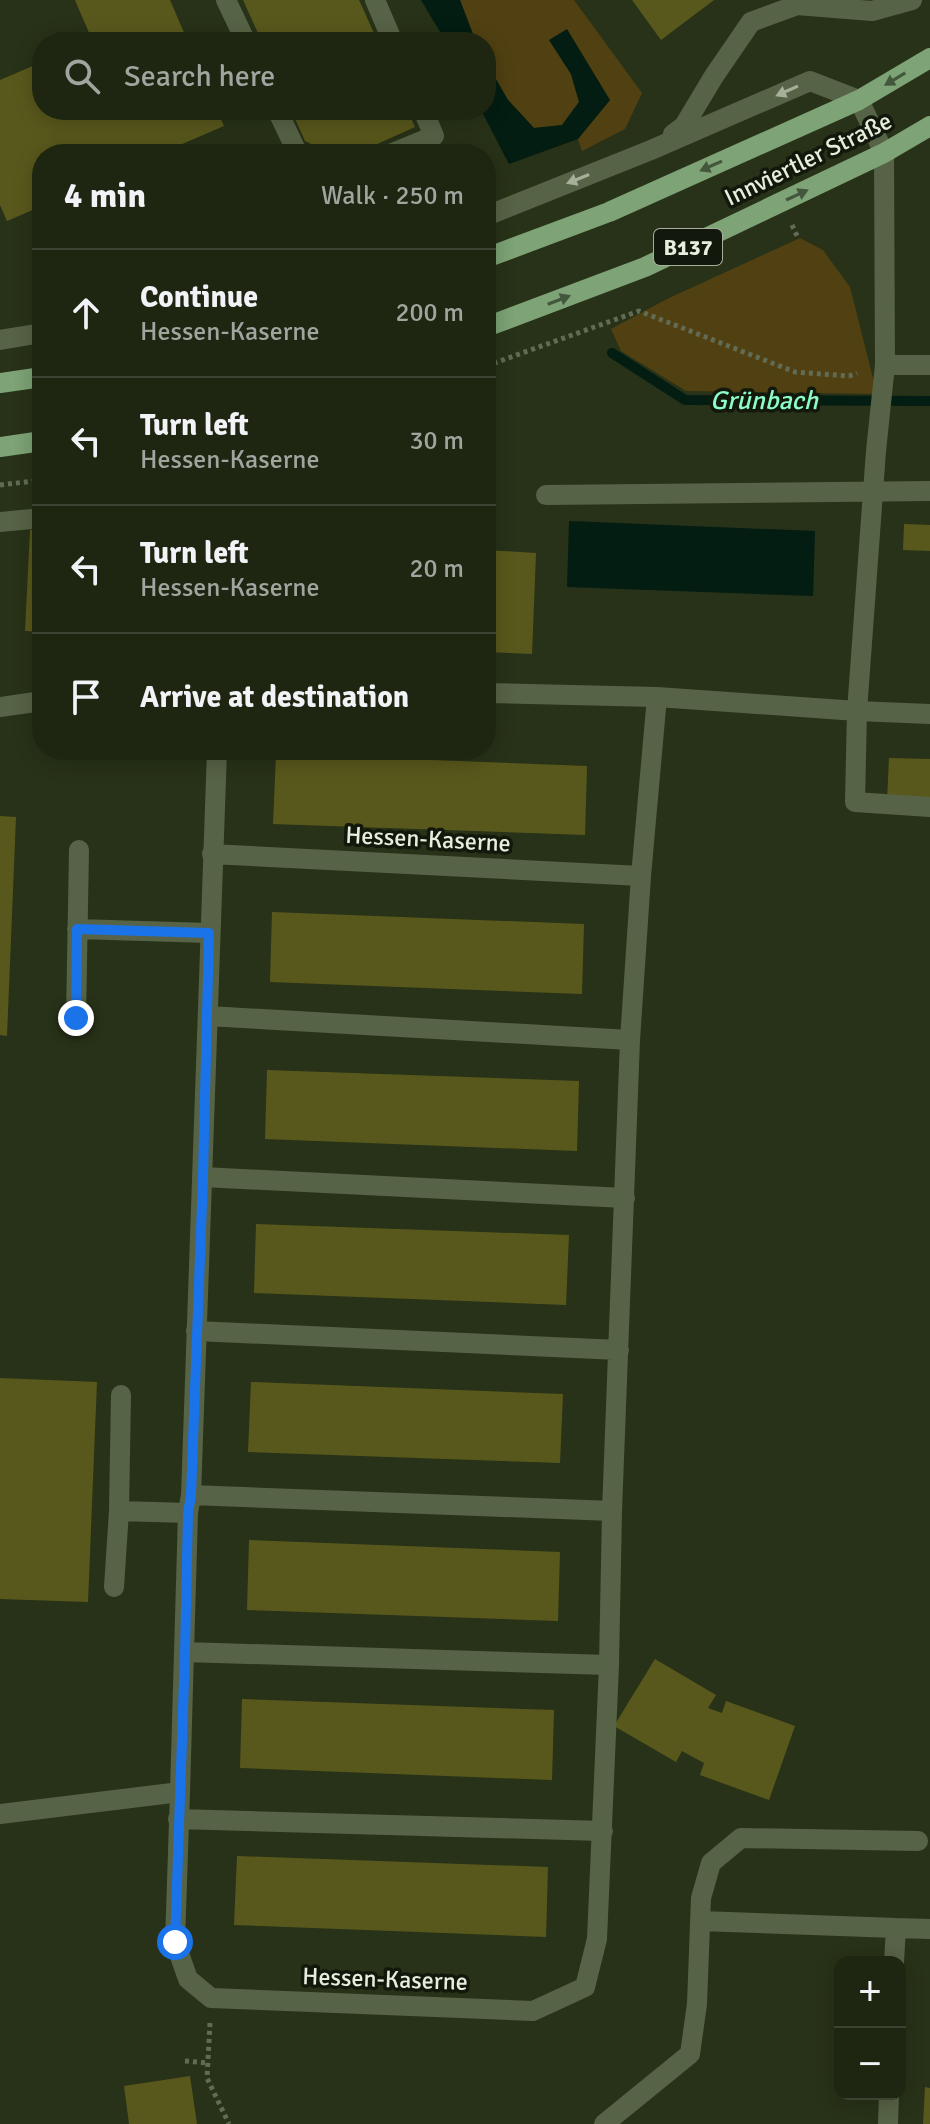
<!DOCTYPE html>
<meta charset="utf-8">
<style>
:root{--surface:#1e2612;--page:#2b3220;--text:#f1f3f6;--muted:#a1a59f;--line:#3c4332}
body{margin:0;font-family:Signika,sans-serif;background:var(--page);color:var(--text)}
.controls{position:absolute;right:24px;bottom:24px;display:grid;overflow:hidden;border-radius:16px;box-shadow:0 4px 20px #0003}
.controls button{width:72px;height:72px;display:grid;place-items:center;padding:0;border:0;border-bottom:2px solid var(--line);background:var(--surface);color:var(--text);font:40px sans-serif}
.stop{position:absolute;width:24px;height:24px;margin:-18px;border:6px solid #1a73e8;border-radius:50%;background:#fff}
.stop.end{background:#1a73e8;border-color:#fff;box-shadow:0 2px 8px #0008}
.list{margin:0;padding:0;list-style:none}
h2{display:flex;justify-content:space-between;align-items:center;height:104px;margin:0;padding:0 32px;font-size:34px}
h2 small{font-size:26px;font-weight:400;color:var(--muted)}
.list li{display:grid;grid-template-columns:52px 1fr auto;gap:24px;align-items:center;box-sizing:border-box;height:128px;padding:0 32px;border-top:2px solid var(--line)}
.list b{display:block;font-size:30px;white-space:nowrap}
.list p{margin:0;font-size:26px;white-space:nowrap;color:var(--muted)}
.list em{font-size:26px;font-style:normal;color:var(--muted)}
.icon{flex:none;width:44px;height:44px;fill:none;stroke:currentColor;stroke-width:2;stroke-linecap:round;stroke-linejoin:round}
.map{position:relative;flex:none;width:930px;height:2124px;overflow:hidden}
.search{position:absolute;background:var(--surface);box-shadow:0 4px 20px #0003;left:32px;top:32px;width:464px;height:88px;display:flex;align-items:center;gap:20px;box-sizing:border-box;padding:0 28px;border-radius:32px;color:var(--muted);font-size:30px}
.panel{position:absolute;background:var(--surface);box-shadow:0 4px 20px #0003;left:32px;top:144px;width:464px;height:616px;border-radius:32px}
.map>svg:first-child{display:block}
.green{fill:#514112}
.water{fill:#031d12}
.lines{fill:none;stroke-linecap:round;stroke-linejoin:round}
.stream{stroke:#031d12;stroke-width:10}
.building{fill:#59581c}
.path{stroke:#626b53;stroke-width:5;stroke-dasharray:4 4;stroke-linecap:butt}
.lane{stroke:#576346;stroke-width:20}
.street{stroke:#576346;stroke-width:20}
.primary{stroke:#7da376;stroke-width:20}
.oneway{fill:#43573c}
.oneway2{fill:#a6af99}
.route{stroke:#1a73e8;stroke-width:10}
.labels{text-anchor:middle;stroke-width:7;stroke-linejoin:round;paint-order:stroke}
.shield{fill:#13180c;stroke:#a7ae9e;stroke-width:2}
.shield-label{font-size:22px;font-weight:bold;fill:#e7eedd}
.street-label{font-size:24px;fill:#e7eedd;stroke:#13180c}
.water-label{font-size:26px;font-style:italic;fill:#8afdc8;stroke:#13180c}
</style>
<div class="map">
<svg width="930" height="2124" viewBox="0 0 930 2124">
<rect width="100%" height="100%" fill="#283218"/>
<!-- green -->
<path class="green" d="M460,0H574L642,93L625,129L582,151L578,139L610,100L549,40L571,74L579,102L562,125L534,128L508,100L486,62V42H476Z
M800,238L823,250L850,287L877,394L686,391L621,351L611,329L667,299Z"/>
<!-- water -->
<path class="water" d="M421,0H460L476,42H446Z
M567,29L610,100L578,139L509,164L481,110H486V62L508,100L534,128L562,125L579,102L571,74L549,40Z
M569,521L815,531L813,596L567,587Z"/>
<g class="lines">
<!-- stream -->
<path class="stream" d="M612,353L685,400L930,401"/>
</g>
<!-- building -->
<path class="building" d="M75,0H170L188,42H93Z
M243,0H359L378,42H262Z
M632,0H714L661,40Z
M42,62V110H217L224,126L159,154H42V206L7,221L0,205V80Z
M291,110H407L415,127L355,154L330,153L305,141Z
M904,524L930,525V551L903,550Z
M30,530L42,531V632L25,631Z
M486,550L536,553L532,654L486,652Z
M276,754L587,766L585,835L273,824Z
M889,758L930,759V803L887,801Z
M0,816L16,817L7,1036L0,1035Z
M272,912L584,924L582,994L270,982Z
M267,1070L579,1081L577,1151L265,1139Z
M256,1224L569,1235L566,1305L254,1293Z
M0,1378L97,1382L88,1602L0,1599Z
M251,1382L563,1394L560,1463L248,1452Z
M249,1540L560,1552L558,1621L247,1610Z
M655,1659L716,1695L708,1708L722,1713L726,1701L795,1726L769,1800L700,1775L704,1763L682,1751L676,1762L614,1726Z
M242,1699L554,1710L552,1780L240,1768Z
M237,1856L548,1867L546,1937L234,1925Z
M190,2076L197,2124H129L124,2086Z
M925,2087L930,2088V2124H923Z"/>
<g class="lines">
<!-- path -->
<path class="path" d="M792,225L798,238
M486,366L639,311L795,372L849,376L857,373
M0,485L42,480
M210,2023L207,2078L229,2124
M185,2061L208,2063"/>
<!-- lane -->
<path class="lane" d="M226,0L246,42
M375,0L393,42
M277,110L298,154
M390,154L434,136L423,110
M546,495L930,491
M0,522L42,518
M486,693L657,697L857,711L876,451L885,365
M0,707L42,701
M930,714L857,711L855,802L930,807
M212,854L641,876
M77,929L209,933
M208,1016L630,1040
M76,1018L79,850
M203,1177L625,1198
M196,1331L619,1350
M191,1495L612,1511
M119,1511L188,1513
M114,1587L119,1511L121,1395
M185,1652L609,1665
M180,1792L175,1942L188,1979L211,1998L533,2011L585,1987L597,1939L609,1665L612,1511L630,1040L641,876L657,697
M0,1814L180,1792L188,1513L191,1495L217,750
M178,1819L603,1831
M700,1921L896,1928L894,1962
M896,1928L930,1929
M604,2124L690,2054L697,2004L701,1898L711,1863L741,1838L918,1841
M888,2124L889,2094"/>
<!-- street -->
<path class="street" d="M673,134L684,126L714,76L751,22L797,5L872,11L912,0
M486,216L651,150L810,81L859,100L884,153L885,365H930
M0,340L42,333"/>
<!-- primary -->
<path class="primary" d="M486,258L609,212L859,100L930,58
M486,327L645,267L884,153L930,126
M0,383L42,377
M0,447L42,441"/>
</g>
<!-- one-way arrows -->
<defs><path id="oneway-solid" d="M-6-.8H1V-3.2L6.5 0L1 3.2V.8H-6Z" transform="scale(2)"/></defs>
<g class="oneway">
<use href="#oneway-solid" transform="translate(895 79) rotate(149)"/>
<use href="#oneway-solid" transform="translate(711 166) rotate(156)"/>
<use href="#oneway-solid" transform="translate(797 195) rotate(-25)"/>
<use href="#oneway-solid" transform="translate(559 300) rotate(-21)"/>
</g>
<g class="oneway2">
<use href="#oneway-solid" transform="translate(787 91) rotate(156)"/>
<use href="#oneway-solid" transform="translate(578 179) rotate(158)"/>
</g>
<g class="lines">
<!-- route -->
<path class="route" d="M76,1018L77,929L209,933L203,1177L191,1495L188,1513L185,1652L175,1942"/>
</g>
<g class="labels">
<!-- shield labels -->
<rect class="shield" x="654" y="229" width="68" height="36" rx="6"/>
<g class="shield-label">
<text x="688" y="255">B137</text>
</g>
<!-- street labels -->
<g class="street-label">
<text transform="translate(808 159) rotate(-26)" y="8">Innviertler Straße</text>
<text transform="translate(428 839) rotate(3)" y="8">Hessen-Kaserne</text>
<text transform="translate(385 1979) rotate(2)" y="8">Hessen-Kaserne</text>
</g>
<!-- water labels -->
<g class="water-label">
<text x="764" y="409">Grünbach</text>
</g>
</g>
</svg>
<div class="controls">
<button>+</button>
<button>−</button>
</div>
<div class="stop" style="left:175px;top:1942px"></div>
<div class="stop end" style="left:76px;top:1018px"></div>
<div class="search"><svg class="icon" aria-label="search" viewBox="0 0 24 24"><circle cx="10" cy="10" r="6"/><path d="M15 15l6 6"/></svg>Search here</div>
<section class="panel">
<h2>4 min<small>Walk · 250 m</small></h2>
<ul class="list">
<li><svg class="icon" aria-label="ahead" viewBox="0 0 24 24"><path d="M12 20V5M6 11l6-6 6 6"/></svg><div><b>Continue</b><p>Hessen-Kaserne</p></div><em>200 m</em></li>
<li><svg class="icon" aria-label="left" viewBox="0 0 24 24"><path d="M17 20v-9H6M10 6l-5 5 5 5"/></svg><div><b>Turn left</b><p>Hessen-Kaserne</p></div><em>30 m</em></li>
<li><svg class="icon" aria-label="left" viewBox="0 0 24 24"><path d="M17 20v-9H6M10 6l-5 5 5 5"/></svg><div><b>Turn left</b><p>Hessen-Kaserne</p></div><em>20 m</em></li>
<li><svg class="icon" aria-label="arrive" viewBox="0 0 24 24"><path d="M6 21V4h12l-3 4 3 4H6"/></svg><div><b>Arrive at destination</b></div></li>
</ul>
</section>
</div>
